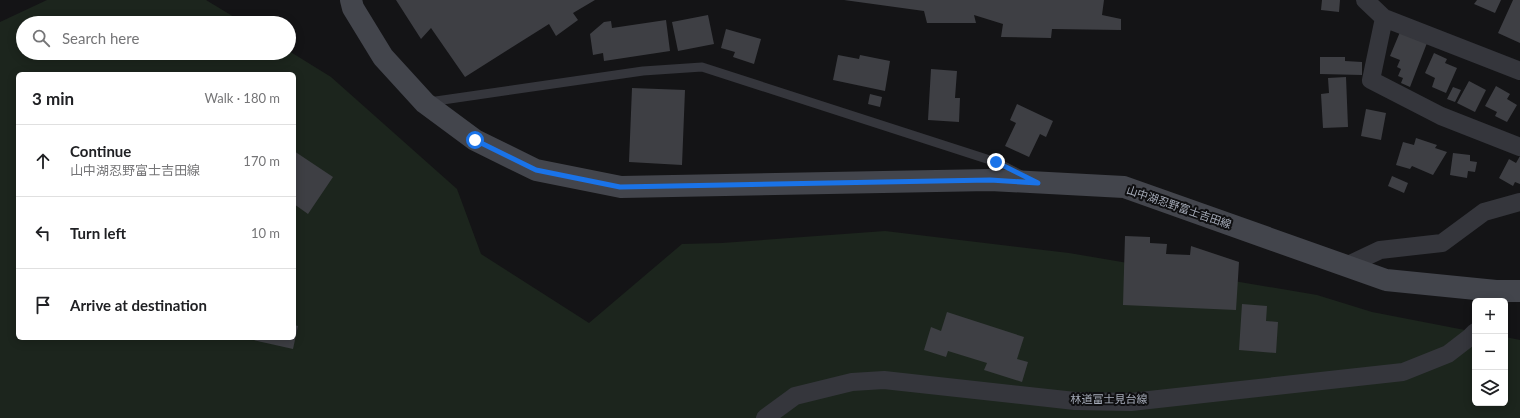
<!DOCTYPE html>
<meta charset="utf-8">
<style>
:root{--surface:#fff;--page:#f6f6f6;--text:#202124;--muted:#757577;--line:#e0e0e0}
body{margin:0;font-family:Lato,"Noto Sans JP",sans-serif;background:var(--page);color:var(--text)}
.controls{position:absolute;right:12px;bottom:12px;display:grid;overflow:hidden;border-radius:6px;box-shadow:0 2px 10px #0003}
.controls button{width:36px;height:36px;display:grid;place-items:center;padding:0;border:0;border-bottom:1px solid var(--line);background:var(--surface);color:var(--text);font:20px sans-serif}
.stop{position:absolute;width:12px;height:12px;margin:-9px;border:3px solid #1a73e8;border-radius:50%;background:#fff}
.stop.end{background:#1a73e8;border-color:#fff;box-shadow:0 1px 4px #0008}
.list{margin:0;padding:0;list-style:none}
h2{display:flex;justify-content:space-between;align-items:center;height:52px;margin:0;padding:0 16px;font-size:17px}
h2 small{font-size:13px;font-weight:400;color:var(--muted)}
.list li{display:grid;grid-template-columns:26px 1fr auto;gap:12px;align-items:center;box-sizing:border-box;height:72px;padding:0 16px;border-top:1px solid var(--line)}
.list b{display:block;font-size:15px;white-space:nowrap}
.list p{margin:0;font-size:13px;white-space:nowrap;color:var(--muted)}
.list em{font-size:13px;font-style:normal;color:var(--muted)}
.icon{flex:none;width:22px;height:22px;fill:none;stroke:currentColor;stroke-width:2;stroke-linecap:round;stroke-linejoin:round}
.map{position:relative;flex:none;width:1520px;height:418px;overflow:hidden}
.search{position:absolute;background:var(--surface);box-shadow:0 2px 10px #0003;left:16px;top:16px;width:280px;height:44px;display:flex;align-items:center;gap:10px;box-sizing:border-box;padding:0 14px;border-radius:22px;color:var(--muted);font-size:15px}
.panel{position:absolute;background:var(--surface);box-shadow:0 2px 10px #0003;left:16px;top:72px;width:280px;height:268px;border-radius:6px}
.map>svg:first-child{display:block}
.green{fill:#1c251d;fill-rule:evenodd}
.building{fill:#3e3f44}
.lines{fill:none;stroke-linecap:round;stroke-linejoin:round}
.lane{stroke:#35363c;stroke-width:9}
.street{stroke:#35363c;stroke-width:18}
.secondary{stroke:#43454c;stroke-width:22}
.route{stroke:#1a73e8;stroke-width:5}
.labels{text-anchor:middle;stroke-width:4;stroke-linejoin:round;paint-order:stroke}
.street-label{font-size:11px;fill:#a5abb8;stroke:#0f0f11}
</style>
<div class="map">
<svg width="1520" height="418" viewBox="0 0 1520 418">
<rect width="100%" height="100%" fill="#141416"/>
<!-- green -->
<path class="green" d="M47,0H206L244,23H23V53H289V51L331,77L457,189L481,254L589,323L682,244L722,243L885,231L1069,253L1317,295L1372,312L1475,332V403H1505V337L1520,340V418H0V22ZM18,74H294V338H18Z"/>
<!-- building -->
<path class="building" d="M396,0H595L573,13L578,20L556,36L549,24L465,77L431,28L421,39Z
M844,0H1104L1102,15L1121,19V30L1052,29L1051,38L1001,37L1003,24L974,15L976,23H927L924,11Z
M1322,0H1340L1339,12L1321,10Z
M1477,0H1501L1495,13L1474,4Z
M1513,0H1520V43L1498,33Z
M708,15L714,44L678,51L672,22Z
M666,20L670,51L604,61L603,53L593,55L590,34L604,22L611,21L612,28Z
M726,29L761,39L754,64L733,57L735,52L721,48Z
M1400,32L1427,43L1410,87L1401,83L1403,78L1398,76L1401,69L1397,67L1400,60L1390,56Z
M1434,53L1447,59L1445,63L1457,68L1446,93L1432,87L1435,78L1425,73Z
M838,55L859,59L860,55L890,61L885,91L833,80Z
M1320,57H1345V61L1362,62V75L1320,74Z
M931,69L957,71L955,98H960L959,122L928,120Z
M1346,77L1348,127L1323,128L1321,94L1329,93L1328,78Z
M1469,81L1486,90L1475,112L1457,103Z
M1496,86L1510,94L1507,99L1517,105L1507,122L1495,116L1497,112L1485,106Z
M1453,87L1461,90L1455,102L1447,99Z
M632,88L685,90L682,165L629,162Z
M870,94L882,97L880,107L868,104Z
M1017,104L1053,121L1046,137L1040,134L1029,157L1005,146L1016,123L1010,120Z
M1366,109L1386,113L1381,140L1361,136Z
M1416,138L1437,145L1435,148L1447,152L1433,175L1412,166L1410,169L1396,165L1403,142L1414,145Z
M294,151L333,177L308,214L294,204Z
M1453,153L1470,155V161L1477,162L1475,172L1468,171L1467,178L1450,175Z
M1520,156V184L1515,182L1513,186L1499,178L1509,159L1516,163Z
M1392,176L1408,183L1404,193L1388,186Z
M1125,236L1150,237V243L1167,244L1166,254L1190,255L1191,246L1239,262L1236,310L1123,305Z
M1242,304L1267,306L1266,321L1278,322L1276,353L1239,350Z
M947,312L1024,337L1017,359L1028,362L1022,382L984,370L987,363L948,351L946,357L924,350L931,327L941,331Z
M294,325L298,326L293,349L249,339L294,338Z"/>
<g class="lines">
<!-- lane -->
<path class="lane" d="M429,102L643,71L702,67L996,162L1023,176"/>
<!-- street -->
<path class="street" d="M1365,0L1384,18L1371,80L1441,116L1520,147
M1384,18L1520,71
M1346,266L1380,250L1442,243L1484,212L1520,202
M765,418L795,396L852,382L884,380L1075,401L1131,402L1403,372L1448,354L1470,337L1475,332"/>
<!-- secondary -->
<path class="secondary" d="M351,0L353,8L383,57L425,103L475,140L536,170L621,187L990,180L1124,187L1386,280L1496,291H1520"/>
</g>
<g class="lines">
<!-- route -->
<path class="route" d="M475,140L536,170L620,187L990,180L1038,183L996,162"/>
</g>
<g class="labels">
<!-- street labels -->
<g class="street-label">
<text transform="translate(1179 207) rotate(19)" y="4">山中湖忍野富士吉田線</text>
<text x="1109" y="403">林道富士見台線</text>
</g>
</g>
</svg>
<div class="controls">
<button>+</button>
<button>−</button>
<button><svg class="icon" aria-label="layers" viewBox="0 0 24 24"><path d="M12 4l9 5-9 5-9-5zM3 14l9 5 9-5"/></svg></button>
</div>
<div class="stop" style="left:475px;top:140px"></div>
<div class="stop end" style="left:996px;top:162px"></div>
<div class="search"><svg class="icon" aria-label="search" viewBox="0 0 24 24"><circle cx="10" cy="10" r="6"/><path d="M15 15l6 6"/></svg>Search here</div>
<section class="panel">
<h2>3 min<small>Walk · 180 m</small></h2>
<ul class="list">
<li><svg class="icon" aria-label="ahead" viewBox="0 0 24 24"><path d="M12 20V5M6 11l6-6 6 6"/></svg><div><b>Continue</b><p>山中湖忍野富士吉田線</p></div><em>170 m</em></li>
<li><svg class="icon" aria-label="left" viewBox="0 0 24 24"><path d="M17 20v-9H6M10 6l-5 5 5 5"/></svg><div><b>Turn left</b></div><em>10 m</em></li>
<li><svg class="icon" aria-label="arrive" viewBox="0 0 24 24"><path d="M6 21V4h12l-3 4 3 4H6"/></svg><div><b>Arrive at destination</b></div></li>
</ul>
</section>
</div>
